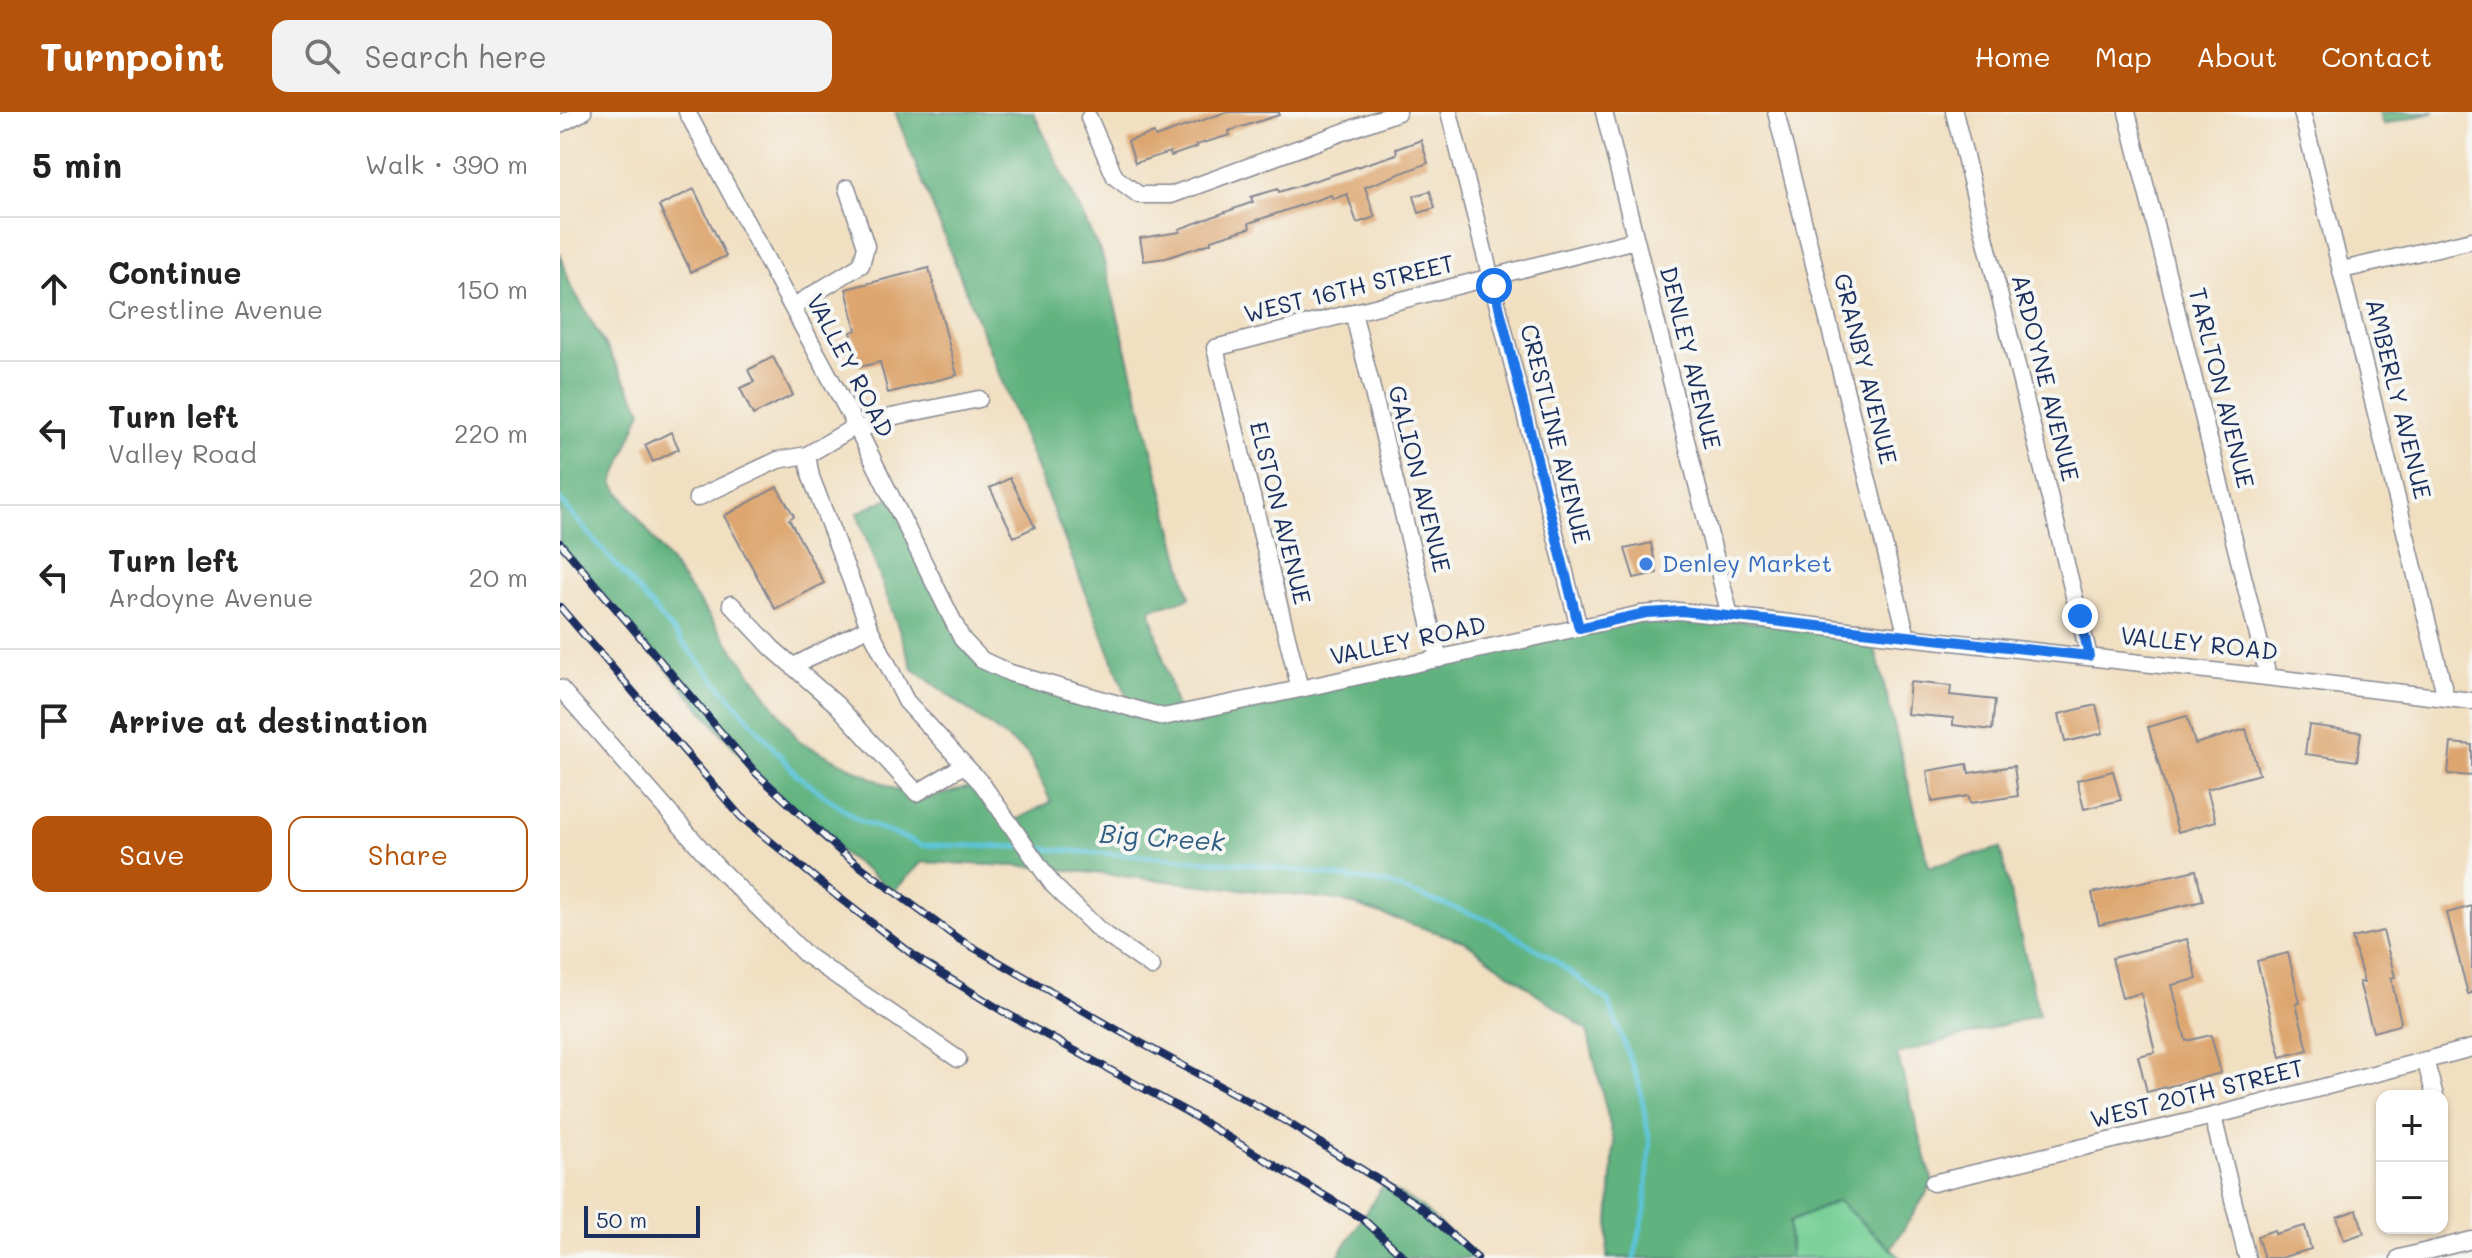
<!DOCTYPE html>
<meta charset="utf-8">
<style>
:root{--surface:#fff;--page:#f2f2f2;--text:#222;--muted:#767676;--line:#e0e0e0;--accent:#b45309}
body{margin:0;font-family:Mali,sans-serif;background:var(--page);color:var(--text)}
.controls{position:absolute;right:24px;bottom:24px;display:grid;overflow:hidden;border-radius:16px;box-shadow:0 2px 6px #0004}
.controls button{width:72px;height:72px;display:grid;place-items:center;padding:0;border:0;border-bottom:2px solid var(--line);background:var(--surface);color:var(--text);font:40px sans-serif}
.scale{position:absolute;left:24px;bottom:20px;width:116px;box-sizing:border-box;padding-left:8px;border:4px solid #1b2f5e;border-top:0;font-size:22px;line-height:28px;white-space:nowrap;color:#1b2f5e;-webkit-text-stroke:6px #f6f6f2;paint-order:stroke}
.stop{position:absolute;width:24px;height:24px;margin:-18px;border:6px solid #1a73e8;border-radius:50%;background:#fff}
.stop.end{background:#1a73e8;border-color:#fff;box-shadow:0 2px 8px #0008}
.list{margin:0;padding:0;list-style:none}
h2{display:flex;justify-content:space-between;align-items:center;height:104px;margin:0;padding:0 32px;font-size:34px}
h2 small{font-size:26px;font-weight:400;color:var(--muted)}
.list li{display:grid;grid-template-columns:52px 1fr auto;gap:24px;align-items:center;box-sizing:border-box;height:144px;padding:0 32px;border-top:2px solid var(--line)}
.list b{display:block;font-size:30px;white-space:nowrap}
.list p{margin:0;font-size:26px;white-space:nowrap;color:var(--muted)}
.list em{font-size:26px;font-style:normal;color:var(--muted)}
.actions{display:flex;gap:16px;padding:24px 32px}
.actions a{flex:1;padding:18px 0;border:2px solid var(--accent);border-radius:16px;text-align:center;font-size:28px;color:var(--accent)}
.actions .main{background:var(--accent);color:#fff}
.icon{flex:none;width:44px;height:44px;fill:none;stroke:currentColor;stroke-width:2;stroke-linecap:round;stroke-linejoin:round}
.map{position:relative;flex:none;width:1912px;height:1146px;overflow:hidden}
header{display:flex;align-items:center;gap:48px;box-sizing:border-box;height:112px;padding:0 40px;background:var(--accent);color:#fff}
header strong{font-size:38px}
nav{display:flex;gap:44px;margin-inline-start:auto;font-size:28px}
.search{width:560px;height:72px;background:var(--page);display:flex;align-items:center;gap:20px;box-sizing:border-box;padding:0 28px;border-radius:16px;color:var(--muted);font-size:30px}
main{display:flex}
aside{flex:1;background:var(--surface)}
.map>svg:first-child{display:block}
.green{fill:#76cf95;stroke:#487f7a;stroke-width:2}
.forest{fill:#60b27e;stroke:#3e706e;stroke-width:2}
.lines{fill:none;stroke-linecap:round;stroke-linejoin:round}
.stream{stroke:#5cc4d9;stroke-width:5}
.building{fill:#dda66f}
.minor-casing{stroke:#868790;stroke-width:19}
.minor{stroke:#fff;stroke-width:16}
.rail-casing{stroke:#1b2f5e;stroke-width:8}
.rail{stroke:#f6f6f2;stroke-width:5;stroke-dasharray:15;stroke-linecap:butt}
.route{stroke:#1a73e8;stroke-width:10}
.shop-dot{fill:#3f7fe0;stroke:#f6f6f2;stroke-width:3}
.labels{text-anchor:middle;stroke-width:8;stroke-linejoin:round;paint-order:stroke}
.street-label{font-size:24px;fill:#1b2f5e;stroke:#f6f6f2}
.shop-label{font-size:24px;fill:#366cbe;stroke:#f6f6f2;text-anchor:start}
.water-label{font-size:26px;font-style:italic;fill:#2e5c83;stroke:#f6f6f2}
</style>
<header>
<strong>Turnpoint</strong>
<div class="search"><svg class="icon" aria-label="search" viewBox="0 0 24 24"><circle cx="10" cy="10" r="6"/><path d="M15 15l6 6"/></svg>Search here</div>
<nav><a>Home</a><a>Map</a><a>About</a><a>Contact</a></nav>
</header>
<main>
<aside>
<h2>5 min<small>Walk · 390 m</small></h2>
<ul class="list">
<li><svg class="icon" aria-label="ahead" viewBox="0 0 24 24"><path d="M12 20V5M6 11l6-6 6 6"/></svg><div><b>Continue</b><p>Crestline Avenue</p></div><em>150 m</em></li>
<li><svg class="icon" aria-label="left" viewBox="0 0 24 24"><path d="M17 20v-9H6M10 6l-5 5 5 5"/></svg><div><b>Turn left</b><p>Valley Road</p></div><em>220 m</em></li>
<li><svg class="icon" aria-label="left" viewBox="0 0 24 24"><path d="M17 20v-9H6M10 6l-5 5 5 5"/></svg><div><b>Turn left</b><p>Ardoyne Avenue</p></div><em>20 m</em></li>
<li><svg class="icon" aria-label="arrive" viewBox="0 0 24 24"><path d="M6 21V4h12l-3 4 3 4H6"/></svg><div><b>Arrive at destination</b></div></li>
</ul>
<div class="actions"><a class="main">Save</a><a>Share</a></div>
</aside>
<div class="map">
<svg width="1912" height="1146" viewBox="0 0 1912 1146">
<rect width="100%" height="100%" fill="#f6f6f2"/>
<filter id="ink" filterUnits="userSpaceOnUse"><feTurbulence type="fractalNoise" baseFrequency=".0125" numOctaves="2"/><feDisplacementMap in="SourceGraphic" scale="16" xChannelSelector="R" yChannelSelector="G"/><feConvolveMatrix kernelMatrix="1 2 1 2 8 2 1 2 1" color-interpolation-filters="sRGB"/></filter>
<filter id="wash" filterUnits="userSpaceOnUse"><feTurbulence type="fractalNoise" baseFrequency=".006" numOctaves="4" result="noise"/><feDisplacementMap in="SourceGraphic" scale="32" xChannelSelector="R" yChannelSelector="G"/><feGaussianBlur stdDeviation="1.8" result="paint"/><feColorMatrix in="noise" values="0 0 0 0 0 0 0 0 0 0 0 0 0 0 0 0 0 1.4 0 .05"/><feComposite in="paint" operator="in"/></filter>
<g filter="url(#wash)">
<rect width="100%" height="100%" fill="#f1dfc1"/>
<!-- green -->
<path class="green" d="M1278,1089L1341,1146H1230L1229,1110Z"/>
<!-- forest -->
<path class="forest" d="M335,0H473L543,146L630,486L590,497L618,601L1086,501L1311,520L1369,755L1440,736L1479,903L1337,942L1373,1071L1331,1137L1278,1089L1229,1110L1230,1146H1047L1054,1030L1027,918L906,830L779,788L480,755L362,750L334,779L281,740L195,660L0,432V140L10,172L82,298L53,371L240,630L358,689L422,672L450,711L491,690L468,642L353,557L297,401L331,385L422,548L572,597Z
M1819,0H1875L1823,13Z
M824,1072L861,1095L917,1146H777Z"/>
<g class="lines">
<!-- stream -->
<path class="stream" d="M0,388L237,663L298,708L362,733L462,735
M472,736L689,752L824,771L931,809L997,850L1048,889L1079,971L1090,1031L1085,1098L1074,1146"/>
</g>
<g id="blocks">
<!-- building -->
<path class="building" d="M666,0H719V3L669,19L670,23L636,33L637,35L611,44L610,40L575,51L568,29L594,21L595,25Z
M861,28L868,51L805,75L815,105L797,111L787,82L773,87L771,83L689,111L690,116L651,128V131L606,146L584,149L580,126L620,120L619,117L693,90L691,85L718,77L719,80L837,42L836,37Z
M134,77L166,144L131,160L99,94Z
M870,79L875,96L859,101L854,84Z
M369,156L397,263L328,281L320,250L300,255L291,220L296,218L286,177Z
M213,245L233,283L193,303L180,276L194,270L188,258Z
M111,320L119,337L93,350L85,333Z
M450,366L475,415L454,425L430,376Z
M217,375L234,404L229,407L264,471L215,497L164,404Z
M1091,431L1097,461L1074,466L1065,437Z
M1350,570L1391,574L1390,583L1435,588L1432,618L1393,613V606L1347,602Z
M1536,593L1543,621L1505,630L1499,602Z
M1627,604L1635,632L1686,617L1699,662L1647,677L1656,709L1618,720L1588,615Z
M1749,613L1801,620L1797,649L1745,642Z
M1891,631L1912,633V664L1888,662Z
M1407,652L1409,661L1454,654L1458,684L1410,691L1409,684L1372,690L1367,659Z
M1553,659L1561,688L1524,697L1517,668Z
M1636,758L1643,789L1539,813L1532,781Z
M1912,794V881L1908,882L1887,801Z
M1823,819L1835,865L1831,866L1841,910L1839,913L1813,920L1799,870L1804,871L1792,826Z
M1627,827L1637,867L1612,873L1626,929L1651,923L1661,961L1587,980L1578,944L1595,940L1581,881L1562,886L1552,846Z
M1728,841L1740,891L1736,892L1748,938L1721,945L1697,849Z
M1797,1098L1804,1121L1784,1128L1777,1105Z
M1745,1114L1751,1137L1720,1146H1704L1697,1124L1714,1118L1715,1122Z"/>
</g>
</g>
<g filter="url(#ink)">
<use href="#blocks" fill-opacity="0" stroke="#868790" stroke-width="2"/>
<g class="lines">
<!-- minor casing -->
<g class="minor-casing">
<path id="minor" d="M127,0L296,314L402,527L422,548L450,561L603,605L740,577L1081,502L1118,499C1194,506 1270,516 1347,525C1535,546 1724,566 1912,589
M889,0L1019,516
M1044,0L1170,504
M1216,0L1347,525
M1394,0L1529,544
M1567,0L1708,564
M1742,0L1886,586
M529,6L555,65L579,83H611L838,0
M0,12L23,0
M1782,158L1912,128
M232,195L301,153L306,134L287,76
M793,200L879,547
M298,319L318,309L331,305L419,287
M247,343L251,365L309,515L346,589L422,672L493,773L539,818L592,855
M137,386L218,348L247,343L296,314
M171,492L212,536L277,593L357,681L404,653
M234,554L309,515
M0,576L157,755L246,843L398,947
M740,577L655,236L1075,128
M1865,948L1875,984
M1653,1004L1687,1146
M1373,1071L1653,1004L1912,936
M1839,1146L1912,1128"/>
</g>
<!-- minor -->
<use href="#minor" class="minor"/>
<!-- rail casing -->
<g class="rail-casing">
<path id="rail" d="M0,431L195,660L281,740L397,826L559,919L725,1009L861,1095L917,1146
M0,495L181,705L277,784L361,849L444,900L627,1000L803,1107L845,1146"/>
</g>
<!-- rail -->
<use href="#rail" class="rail"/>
</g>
</g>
<g class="lines" filter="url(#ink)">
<!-- route -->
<path class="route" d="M934,174L1019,516L1086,501L1122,499L1529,544L1520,504"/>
</g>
<!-- markers -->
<circle class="shop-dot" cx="1086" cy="452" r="8"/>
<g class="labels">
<!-- street labels -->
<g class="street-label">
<text transform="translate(789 177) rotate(-14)" y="8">WEST 16TH STREET</text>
<text transform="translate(1130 246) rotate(76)" y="8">DENLEY AVENUE</text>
<text transform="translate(290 254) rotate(62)" y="8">VALLEY ROAD</text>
<text transform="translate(1305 257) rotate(76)" y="8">GRANBY AVENUE</text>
<text transform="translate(1485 266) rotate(76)" y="8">ARDOYNE AVENUE</text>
<text transform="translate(1661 276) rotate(76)" y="8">TARLTON AVENUE</text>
<text transform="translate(1838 287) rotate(76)" y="8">AMBERLY AVENUE</text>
<text transform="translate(995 322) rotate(76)" y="8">CRESTLINE AVENUE</text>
<text transform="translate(859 367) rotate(76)" y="8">GALION AVENUE</text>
<text transform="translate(720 401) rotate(76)" y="8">ELSTON AVENUE</text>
<text transform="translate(848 529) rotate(-12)" y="8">VALLEY ROAD</text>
<text transform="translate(1639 532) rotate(6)" y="8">VALLEY ROAD</text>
<text transform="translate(1637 982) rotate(-14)" y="8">WEST 20TH STREET</text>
</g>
<!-- shop labels -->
<g class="shop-label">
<text x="1102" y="460">Denley Market</text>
</g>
<!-- water labels -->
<g class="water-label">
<text transform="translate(602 726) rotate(4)" y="9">Big Creek</text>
</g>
</g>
</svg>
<div class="controls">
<button>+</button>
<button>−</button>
</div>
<div class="scale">50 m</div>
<div class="stop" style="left:934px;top:174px"></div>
<div class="stop end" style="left:1520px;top:504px"></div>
</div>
</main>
